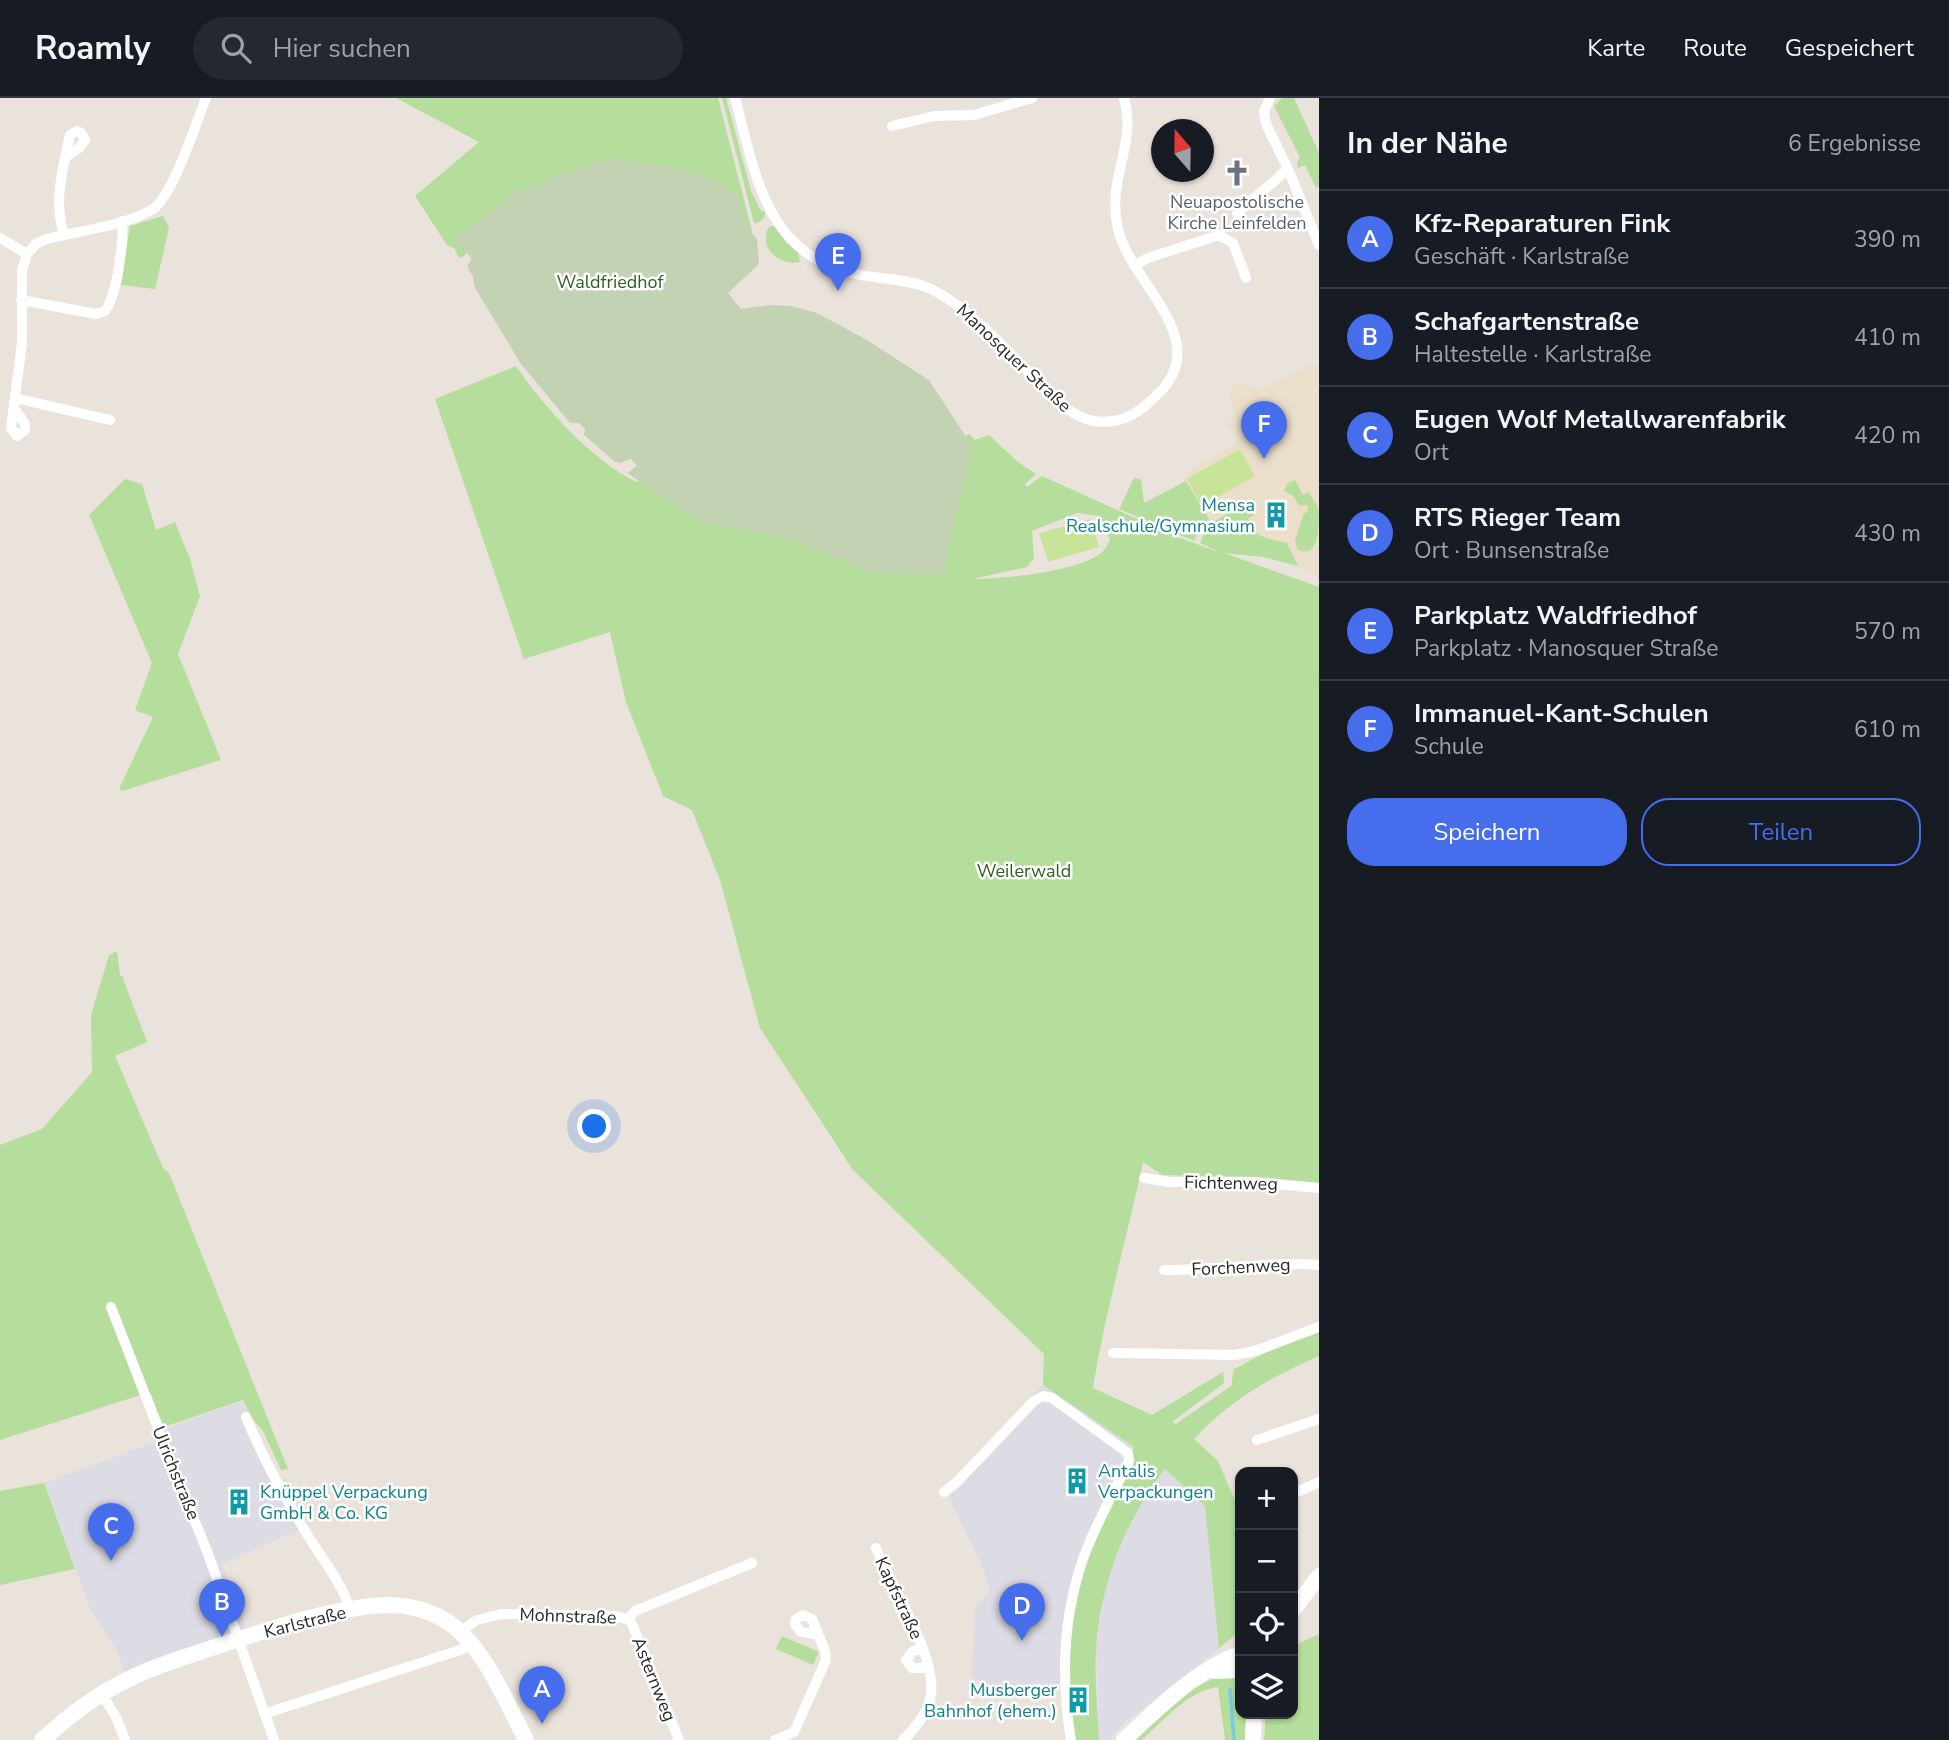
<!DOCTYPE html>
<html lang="de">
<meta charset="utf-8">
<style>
:root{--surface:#171b24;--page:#242831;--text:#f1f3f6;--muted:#9ea1a6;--line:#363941;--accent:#466dec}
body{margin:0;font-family:"Nunito Sans",sans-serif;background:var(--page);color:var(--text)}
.controls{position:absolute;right:21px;bottom:21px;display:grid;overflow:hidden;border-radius:14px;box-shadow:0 2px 5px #0004}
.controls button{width:63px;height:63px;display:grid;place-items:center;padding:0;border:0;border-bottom:2px solid var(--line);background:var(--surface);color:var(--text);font:35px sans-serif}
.compass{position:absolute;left:1151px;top:21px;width:63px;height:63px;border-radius:50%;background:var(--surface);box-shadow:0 2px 5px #0004;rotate:340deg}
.you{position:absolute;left:595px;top:1029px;width:24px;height:24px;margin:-18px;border:5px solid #fff;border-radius:50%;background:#1a73e8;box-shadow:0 0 0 10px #1a73e833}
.badge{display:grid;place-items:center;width:46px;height:46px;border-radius:50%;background:var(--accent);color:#fff;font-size:23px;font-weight:700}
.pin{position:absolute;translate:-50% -58px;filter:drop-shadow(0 2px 4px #0008)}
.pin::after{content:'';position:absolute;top:37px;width:24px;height:21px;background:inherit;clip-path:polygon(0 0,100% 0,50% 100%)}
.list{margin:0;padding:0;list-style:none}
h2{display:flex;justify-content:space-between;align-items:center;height:91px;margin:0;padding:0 28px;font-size:30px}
h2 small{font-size:23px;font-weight:400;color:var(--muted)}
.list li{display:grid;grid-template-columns:46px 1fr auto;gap:21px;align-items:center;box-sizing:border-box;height:98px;padding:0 28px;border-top:2px solid var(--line)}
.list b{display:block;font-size:26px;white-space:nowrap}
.list p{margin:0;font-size:23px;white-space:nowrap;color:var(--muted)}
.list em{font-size:23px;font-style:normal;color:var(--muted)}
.actions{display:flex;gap:14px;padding:21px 28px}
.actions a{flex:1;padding:16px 0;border:2px solid var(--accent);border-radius:28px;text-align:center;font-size:24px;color:var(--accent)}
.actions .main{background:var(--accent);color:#fff}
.icon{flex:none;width:38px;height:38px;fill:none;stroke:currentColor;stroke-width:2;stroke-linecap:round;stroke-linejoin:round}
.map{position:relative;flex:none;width:1319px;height:1642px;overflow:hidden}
header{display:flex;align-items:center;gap:42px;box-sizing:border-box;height:98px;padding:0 35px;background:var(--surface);border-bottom:2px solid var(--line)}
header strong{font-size:33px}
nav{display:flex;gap:38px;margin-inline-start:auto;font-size:24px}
.search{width:490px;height:63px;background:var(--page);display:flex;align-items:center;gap:18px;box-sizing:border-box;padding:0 24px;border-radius:38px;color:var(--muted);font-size:26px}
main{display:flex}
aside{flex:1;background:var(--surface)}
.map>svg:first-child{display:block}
.industrial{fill:#dddbe3}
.education{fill:#ebdfcc}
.green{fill:#b5dd9b;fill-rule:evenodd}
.cemetery{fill:#c4d2b4}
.pitch{fill:#c7e498}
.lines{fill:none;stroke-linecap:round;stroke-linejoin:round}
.stream{stroke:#75cde5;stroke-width:3.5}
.street{stroke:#fff;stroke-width:10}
.secondary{stroke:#fff;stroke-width:16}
.labels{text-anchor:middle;stroke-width:5;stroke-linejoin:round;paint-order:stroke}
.worship-label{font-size:18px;fill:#5b616d;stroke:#fff}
.park-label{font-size:18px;fill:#2f5f1f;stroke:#fff}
.street-label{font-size:18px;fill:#292929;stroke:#fff}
.culture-label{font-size:18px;fill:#0d838f;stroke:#fff;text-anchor:end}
</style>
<header>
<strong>Roamly</strong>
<div class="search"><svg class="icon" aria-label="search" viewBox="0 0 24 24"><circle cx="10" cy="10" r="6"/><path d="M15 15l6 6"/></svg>Hier suchen</div>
<nav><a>Karte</a><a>Route</a><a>Gespeichert</a></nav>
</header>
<main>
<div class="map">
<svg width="1319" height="1642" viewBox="0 0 1319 1642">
<rect width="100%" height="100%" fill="#eae3db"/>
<!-- industrial -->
<path class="industrial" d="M1043,1287L1134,1349L1065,1584L1030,1592H998L972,1579L975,1511L990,1492L980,1463L950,1402V1397L995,1338Z
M243,1303L279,1386L310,1427L222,1466L246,1531L126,1576L117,1553L91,1513L44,1385L166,1340L164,1331Z
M1165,1371L1205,1408L1219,1550L1167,1593L1126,1623L1110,1642H1099L1096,1550L1107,1481L1129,1428L1144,1399Z"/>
<!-- education -->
<path class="education" d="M1319,263V479L1295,465L1226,453L1181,377L1237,344L1229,326L1234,315L1229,296L1235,285L1262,291Z"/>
<!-- green -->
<path class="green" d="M396,0H718L752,133L743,145L477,143L463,159L459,160L454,150L447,147L415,98L479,44Z
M722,0H726L751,93L761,113L765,114C766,120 760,125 754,125Z
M1282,0H1294L1319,55V88L1316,90L1305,67L1298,70L1297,65L1300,59L1274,8Z
M163,118L169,130L155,191L121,187L130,128Z
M774,128L786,144L798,154L800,164C780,169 757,149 769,129Z
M516,268C543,308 593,364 637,384L667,364L878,398L969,336L975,342L989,337L1018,364L1036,376L1025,386L1027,389L1042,378L1177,439L1222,455L1200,445L1208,427L1255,400L1253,418L1248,420C1252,441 1270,440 1287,445L1298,468L1263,459L1224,455L1319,489V1085L1259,1079L1162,1077L1143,1064C1127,1140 1105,1214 1093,1290L1152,1317L1223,1274L1224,1285L1172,1324L1176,1326L1231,1288L1234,1271L1263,1256L1319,1232V1258C1269,1280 1232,1301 1194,1341L1218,1363L1240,1414V1533L1219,1550L1205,1408L1165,1371C1125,1423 1101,1484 1096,1550C1094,1580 1098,1612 1099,1642H1071L1065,1576L1074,1493L1134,1349L1043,1287L1044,1256L853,1072L760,930L720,782L692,712L663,698L626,604L610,534L524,561L435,301ZM1077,415L1098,418L1110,441C1108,446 1105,452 1101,455C1076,474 1004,481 972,481L1027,469L1034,460L1032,433Z
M1134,380L1141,381L1144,405L1186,383L1209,421L1203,426L1194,443L1119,411Z
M125,381L142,386L156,432L175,424L190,461L200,498L178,556L221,662L122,693L119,691L153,619L135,612L152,565L89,417Z
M1295,382L1303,397L1308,394C1312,400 1318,407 1319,414C1319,429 1319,463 1297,451L1295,442L1304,415L1308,414L1307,407L1300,408L1293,398L1284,393L1287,386Z
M117,853L120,877L122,878L147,944L115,958L163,1070L169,1075L288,1371L281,1372L263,1333L252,1320L243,1302L164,1329L150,1294L0,1342V1047L42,1031L92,974L91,917L109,857Z
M44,1385L75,1471L0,1487V1393Z
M1319,1536V1642H1264L1266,1616H1293V1548Z
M782,1538L819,1554L813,1567L776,1551Z
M1236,1576L1240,1580V1616H1246L1245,1642H1225L1218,1589C1189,1592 1163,1623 1142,1642H1134L1191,1592L1214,1580Z"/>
<!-- cemetery -->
<path class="cemetery" d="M615,61L667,68L713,81L727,90L739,100L748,131L757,141L759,166L728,195L741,211L769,207L791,208L817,215L867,242L929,282L972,348L943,476L874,475L787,440L702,424L627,375L637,368L631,361L620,365L615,364L584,337L585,331L579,325H570L521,266L475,190L473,179L467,168L472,160L453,143L512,96L596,63Z"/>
<!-- pitch -->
<path class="pitch" d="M1240,351L1255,378L1202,408L1187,381Z
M1091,421L1099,449L1048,464L1039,435Z"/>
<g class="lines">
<!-- stream -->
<path class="stream" d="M1230,1591L1234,1642"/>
<!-- street -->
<path class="street" d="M735,0C754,70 764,152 847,174C875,182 904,179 931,191C976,213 1025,273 1063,308C1082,322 1099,328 1122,321C1138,316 1150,304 1161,293C1213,238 1126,182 1117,126C1108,77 1137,47 1124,0
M1270,0L1264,14L1266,26L1288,71L1319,147
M892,28L934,18L974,17L1032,0
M1237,115L1288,71
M64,136C53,103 63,70 70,37L77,33L81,35L85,42L79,50L66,59
M0,140L27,156
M1134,168L1148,160L1219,137L1233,145L1246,180
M21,202L96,216L105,213C117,198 124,142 122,123
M15,300L110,322
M14,310L25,326V332L17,338L11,330L22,245V173L27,156L36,146L44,142C75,133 127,128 153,111C173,98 196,25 206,0
M1144,1080L1169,1084H1251L1319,1090
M1164,1172C1215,1173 1267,1163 1319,1167
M111,1209L156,1325L167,1362L178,1382L207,1453L274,1642
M1113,1255L1234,1257L1255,1253L1319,1229
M246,1319C262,1359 284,1398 307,1436C321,1460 342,1484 350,1512
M1257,1342L1319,1321
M944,1394L956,1385L1034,1303L1043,1298L1052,1300L1128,1355L1129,1363C1113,1396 1095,1427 1083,1461C1063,1519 1061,1582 1071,1642
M1293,1396L1319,1384
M876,1450C891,1488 937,1558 931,1597C929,1613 915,1631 903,1642
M628,1521L635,1513L752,1465
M628,1521L632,1526L679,1642
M460,1534L477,1522L501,1516L614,1518L628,1521
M922,1550L913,1553L906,1562L912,1570H928
M102,1596L117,1621L125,1642
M264,1616L463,1551
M775,1642L794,1634L826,1562L825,1553L812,1521L803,1517L796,1521L795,1526L801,1534L816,1536"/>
<!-- secondary -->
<path class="secondary" d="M1293,1512L1319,1478
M1214,1573L1240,1572
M42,1642C66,1621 90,1601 119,1586C154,1567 195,1556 233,1543C282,1528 335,1509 387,1507C406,1507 427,1512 443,1521C482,1543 506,1604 526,1642
M1124,1642C1157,1611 1197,1571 1240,1556
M1253,1642L1254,1616"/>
</g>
<!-- icons -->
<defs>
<g id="church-bare" transform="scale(2.1)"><path d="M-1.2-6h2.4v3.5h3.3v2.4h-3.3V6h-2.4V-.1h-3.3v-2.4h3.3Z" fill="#6b7280" stroke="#fff" stroke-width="2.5" paint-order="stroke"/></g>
<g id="building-bare" transform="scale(2.1)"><path d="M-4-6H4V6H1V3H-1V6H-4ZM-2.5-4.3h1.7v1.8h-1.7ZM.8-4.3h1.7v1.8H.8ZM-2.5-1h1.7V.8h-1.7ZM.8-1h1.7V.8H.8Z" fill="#0f9aa8" stroke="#fff" stroke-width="2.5" paint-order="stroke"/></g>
</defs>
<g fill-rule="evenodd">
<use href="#church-bare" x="1237" y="75"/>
<use href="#building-bare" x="1276" y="417"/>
<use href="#building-bare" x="1077" y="1383"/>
<use href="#building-bare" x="239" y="1404"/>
<use href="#building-bare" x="1078" y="1602"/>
</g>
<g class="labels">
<!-- worship labels -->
<g class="worship-label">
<text x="1237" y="110">Neuapostolische<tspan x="1237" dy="21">Kirche Leinfelden</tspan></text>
</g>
<!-- park labels -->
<g class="park-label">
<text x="610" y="190">Waldfriedhof</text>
<text x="1024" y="779">Weilerwald</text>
</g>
<!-- street labels -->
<g class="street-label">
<text transform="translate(1014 260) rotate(43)" y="6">Manosquer Straße</text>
<text transform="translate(1231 1085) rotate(1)" y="6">Fichtenweg</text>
<text transform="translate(1241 1169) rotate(-3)" y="6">Forchenweg</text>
<text transform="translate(176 1375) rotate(68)" y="6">Ulrichstraße</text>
<text transform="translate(899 1500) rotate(65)" y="6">Kapfstraße</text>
<text transform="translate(568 1518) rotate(2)" y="6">Mohnstraße</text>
<text transform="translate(305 1524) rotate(-14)" y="6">Karlstraße</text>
<text transform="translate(654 1581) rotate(68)" y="6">Asternweg</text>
</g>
<!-- culture labels -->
<g class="culture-label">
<text x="1255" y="413">Mensa<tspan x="1255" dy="21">Realschule/Gymnasium</tspan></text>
<text x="1098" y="1379" text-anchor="start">Antalis<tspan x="1098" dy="21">Verpackungen</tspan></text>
<text x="260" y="1400" text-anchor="start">Knüppel Verpackung<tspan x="260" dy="21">GmbH &amp; Co. KG</tspan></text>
<text x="1057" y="1598">Musberger<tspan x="1057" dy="21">Bahnhof (ehem.)</tspan></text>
</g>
</g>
</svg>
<div class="controls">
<button>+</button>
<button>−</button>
<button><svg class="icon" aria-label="locate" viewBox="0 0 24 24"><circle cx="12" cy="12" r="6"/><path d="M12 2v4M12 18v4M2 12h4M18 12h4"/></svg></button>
<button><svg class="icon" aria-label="layers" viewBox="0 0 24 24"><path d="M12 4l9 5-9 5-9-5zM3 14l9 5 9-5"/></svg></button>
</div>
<svg class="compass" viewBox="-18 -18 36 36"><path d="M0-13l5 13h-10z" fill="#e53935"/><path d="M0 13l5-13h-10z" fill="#9ea1a6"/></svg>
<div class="you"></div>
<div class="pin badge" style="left:542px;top:1626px">A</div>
<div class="pin badge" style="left:222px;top:1539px">B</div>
<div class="pin badge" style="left:111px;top:1463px">C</div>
<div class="pin badge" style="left:1022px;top:1543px">D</div>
<div class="pin badge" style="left:838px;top:193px">E</div>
<div class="pin badge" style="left:1264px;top:361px">F</div>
</div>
<aside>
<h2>In der Nähe<small>6 Ergebnisse</small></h2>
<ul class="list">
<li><span class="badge">A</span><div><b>Kfz-Reparaturen Fink</b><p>Geschäft · Karlstraße</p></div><em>390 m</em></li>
<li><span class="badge">B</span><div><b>Schafgartenstraße</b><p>Haltestelle · Karlstraße</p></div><em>410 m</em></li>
<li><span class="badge">C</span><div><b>Eugen Wolf Metallwarenfabrik</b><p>Ort</p></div><em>420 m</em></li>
<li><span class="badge">D</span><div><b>RTS Rieger Team</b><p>Ort · Bunsenstraße</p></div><em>430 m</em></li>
<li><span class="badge">E</span><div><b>Parkplatz Waldfriedhof</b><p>Parkplatz · Manosquer Straße</p></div><em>570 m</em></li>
<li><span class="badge">F</span><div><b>Immanuel-Kant-Schulen</b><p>Schule</p></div><em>610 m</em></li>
</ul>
<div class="actions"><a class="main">Speichern</a><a>Teilen</a></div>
</aside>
</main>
